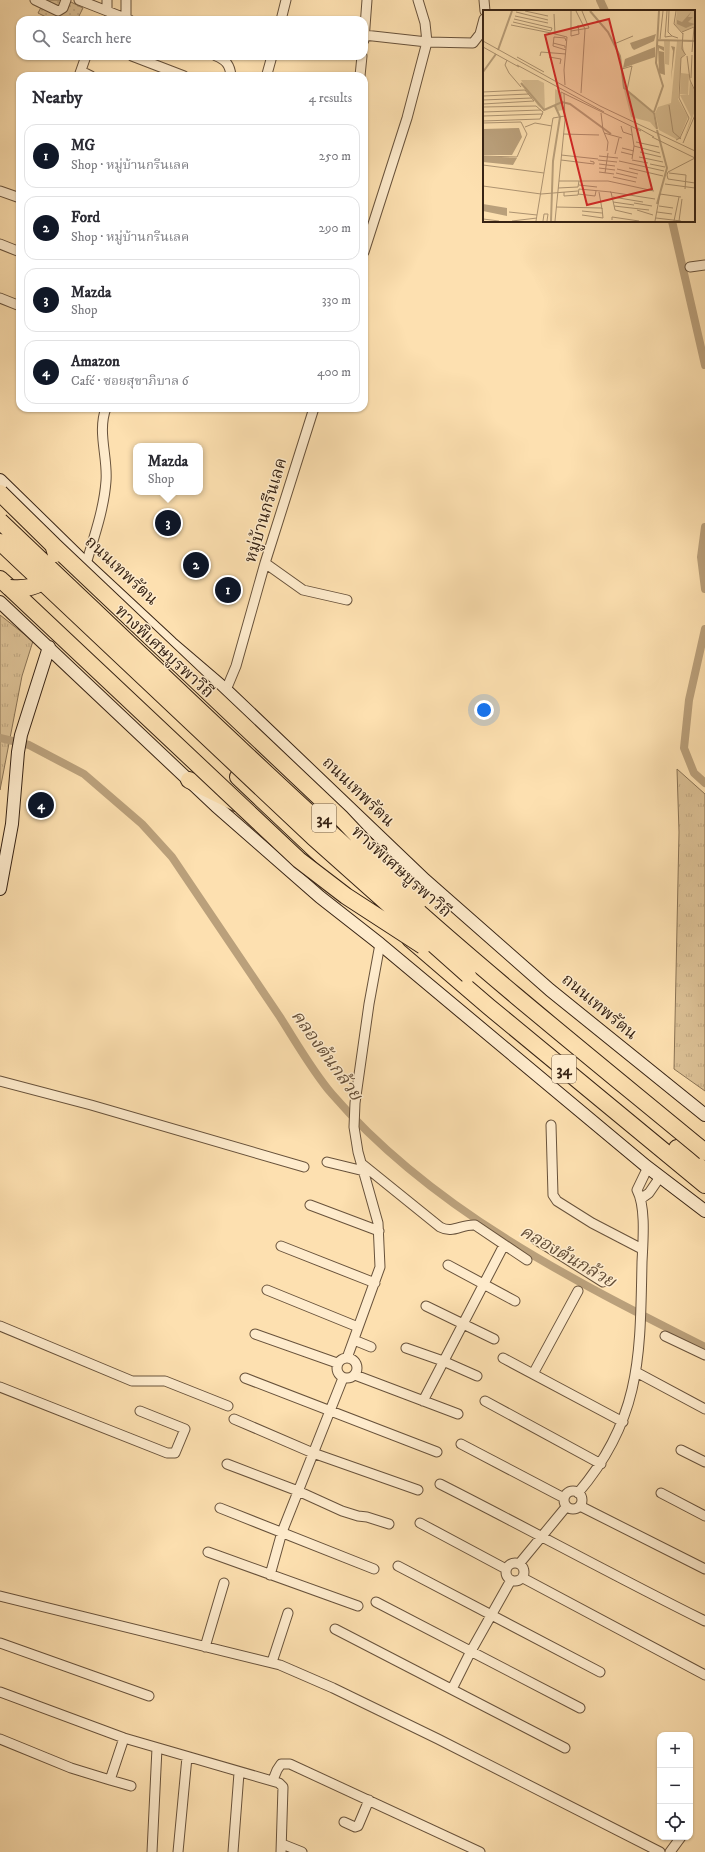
<!DOCTYPE html>
<meta charset="utf-8">
<style>
:root{--surface:#fff;--page:#f7f7f7;--text:#2b2b33;--muted:#7c7c81;--line:#e1e1e2;--accent:#111827}
body{margin:0;font-family:"IM FELL DW Pica","Noto Serif Thai",serif;background:var(--page);color:var(--text)}
.controls{position:absolute;right:12px;bottom:12px;display:grid;overflow:hidden;border-radius:8px;box-shadow:0 1px 3px #0004}
.controls button{width:36px;height:36px;display:grid;place-items:center;padding:0;border:0;border-bottom:1px solid var(--line);background:var(--surface);color:var(--text);font:20px sans-serif}
.you{position:absolute;left:484px;top:710px;width:14px;height:14px;margin:-10px;border:3px solid #fff;border-radius:50%;background:#1a73e8;box-shadow:0 0 0 6px #1a73e833}
.badge{display:grid;place-items:center;width:26px;height:26px;border-radius:50%;background:var(--accent);color:#fff;font-size:13px;font-weight:700}
.pin{position:absolute;translate:-50% -50%;border:2px solid #fff;box-shadow:0 1px 4px #0006}
.popup{position:absolute;left:133px;top:443px;width:70px;height:52px;box-sizing:border-box;display:grid;place-content:center;border-radius:8px;background:var(--surface);filter:drop-shadow(0 1px 3px #0005);font-size:13px;white-space:nowrap;color:var(--muted)}
.popup b{font-size:15px;color:var(--text)}
.popup::after{content:'';position:absolute;left:50%;top:100%;margin-left:-8px;border:8px solid transparent;border-top-color:var(--surface)}
.list{margin:0;padding:0;list-style:none}
h2{display:flex;justify-content:space-between;align-items:center;height:52px;margin:0;padding:0 16px;font-size:17px}
h2 small{font-size:13px;font-weight:400;color:var(--muted)}
.list li{display:grid;grid-template-columns:26px 1fr auto;gap:12px;align-items:center;box-sizing:border-box;height:64px;margin:0 8px 8px;padding:0 8px;border:1px solid var(--line);border-radius:12px}
.list b{display:block;font-size:15px;white-space:nowrap}
.list p{margin:0;font-size:13px;white-space:nowrap;color:var(--muted)}
.list em{font-size:13px;font-style:normal;color:var(--muted)}
.icon{flex:none;width:22px;height:22px;fill:none;stroke:currentColor;stroke-width:2;stroke-linecap:round;stroke-linejoin:round}
.map{position:relative;flex:none;width:705px;height:1852px;overflow:hidden}
.search{position:absolute;background:var(--surface);box-shadow:0 1px 3px #0004;left:16px;top:16px;width:352px;height:44px;display:flex;align-items:center;gap:10px;box-sizing:border-box;padding:0 14px;border-radius:12px;color:var(--muted);font-size:15px}
.panel{position:absolute;background:var(--surface);box-shadow:0 1px 3px #0004;left:16px;top:72px;width:352px;height:340px;border-radius:12px}
.map>svg:first-child{display:block}
.grass{fill:url(#grass-tufts);stroke:#897254}
.park{fill:url(#park-dots);stroke:#897254}
.lines{fill:none;stroke-linecap:round;stroke-linejoin:round}
.canal{stroke:#baa07b;stroke-width:8}
.street-casing{stroke:#68523b;stroke-width:11}
.secondary-casing{stroke:#372314;stroke-width:14}
.highway-casing{stroke:#372314;stroke-width:18}
.street{stroke:#feebcc;stroke-width:9}
.secondary{stroke:#feebcc;stroke-width:12}
.highway{stroke:#fde0b0;stroke-width:16}
.highway-bridge-casing{stroke:#372314;stroke-width:18;stroke-linecap:butt}
.highway-bridge{stroke:#fde0b0;stroke-width:16}
.labels{text-anchor:middle;stroke-width:3;stroke-linejoin:round;paint-order:stroke}
.shield{fill:#feebcc;stroke:#735f4b;stroke-width:1}
.shield-label{font-size:16px;font-weight:bold;fill:#372314}
.street-label{font-size:17px;fill:#372314;stroke:#feebcc}
.water-label{font-size:18px;font-style:italic;fill:#654f38;stroke:#feebcc}
.inset-river{fill:none;stroke:#baa07b;stroke-width:2}
.inset-road{fill:none;stroke:#ae9472;stroke-width:1}
.view{fill:#d62828;fill-opacity:0.15;stroke:#d62828;stroke-width:2}
.inset-edge{fill:none;stroke:#372314;stroke-width:2}
</style>
<div class="map">
<svg width="705" height="1852" viewBox="0 0 705 1852">
<defs>
<pattern id="grass-tufts" width="24" height="20" patternUnits="userSpaceOnUse"><rect width="24" height="20" fill="#dbc095"/><path d="M3 7l-1-3M5 7V3M7 7l1-3M15 17l-1-3M17 17v-4M19 17l1-3" fill="none" stroke="#bda580"/></pattern>
<pattern id="park-dots" width="8" height="8" patternUnits="userSpaceOnUse"><rect width="8" height="8" fill="#dbc095"/><path d="M2 2h.1M6 6h.1" fill="none" stroke="#bda580" stroke-width="1.8" stroke-linecap="round"/></pattern>
</defs>
<rect width="100%" height="100%" fill="#fde0b0"/>
<filter id="stains"><feTurbulence type="fractalNoise" baseFrequency=".005" numOctaves="4"/><feColorMatrix values="0 0 0 0 .2 0 0 0 0 .09 0 0 0 0 .02 0 0 0 .5 -.17"/></filter>
<radialGradient id="worn" r=".72"><stop offset=".6" stop-color="#630" stop-opacity="0"/><stop offset="1" stop-color="#630" stop-opacity=".3"/></radialGradient>
<!-- grass -->
<path class="grass" d="M0,615L33,641L22,676L0,790Z
M677,769L705,794V1091L674,1069L679,832Z"/>
<!-- park -->
<path class="park" d="M45,0H67L83,8L77,20H52L38,13Z"/>
<g class="lines">
<!-- canal -->
<path class="canal" d="M600,0L605,11
M672,221L705,365
M705,527L701,557L705,589
M705,629L689,700L684,748L694,773L705,783
M0,738L29,745L84,774L142,824L172,857C208,911 244,964 280,1017C296,1042 313,1072 332,1094C431,1209 572,1280 705,1347"/>
<!-- street casing -->
<g class="street-casing">
<path id="street" d="M35,0L58,11L63,8L66,0
M79,0L130,20
M126,0V18
M484,0L485,11
M107,11V0
M281,20L286,0
M364,35L427,42L473,43L480,34L484,19
M364,40L367,0
M132,56L184,76
M216,56C226,60 230,65 231,76
M81,71L91,76
M79,76L86,56
M269,76L267,74L272,56
M360,76L362,56
M0,191L20,198
M0,244L20,252
M364,252L407,118L427,42L425,23L418,0
M690,267L705,265
M0,298L20,306
M265,563L303,590L347,600
M86,564C94,537 104,509 106,481C108,457 97,432 106,408
M226,690L236,666L265,563L314,408
M0,1081L91,1105L304,1167
M551,1125L553,1195L557,1201L592,1223L642,1249
M327,1162L364,1171
M362,1164L440,1227C453,1234 461,1224 475,1225L527,1260
M642,1198L649,1193L660,1177
M310,1205L379,1231
M535,1239L603,1282
M281,1246L375,1283
M448,1265L515,1301
M267,1290L358,1327
M426,1306L494,1339
M0,1326L132,1381H165L228,1406
M255,1334L337,1363
M665,1336L705,1355
M354,1340L371,1347
M406,1348L443,1361L477,1376
M337 1368a10 10 0 1 1 20 0a10 10 0 1 1-20 0Z
M347,1358L380,1267L378,1223L358,1152L354,1127L355,1103L369,1004L380,944
M503,1358L623,1422
M636,1372L705,1409
M533,1374L578,1291
M355,1375L458,1414
M245,1378L437,1452
M0,1387L167,1453H175L185,1429L140,1411
M423,1401L504,1245
M485,1401L601,1464
M234,1419L313,1453L418,1490
M461,1444L564,1498
M681,1450L705,1462
M227,1464L298,1491L342,1511L358,1516L367,1517L389,1524
M440,1484C529,1529 616,1577 705,1621
M564 1500a9 9 0 1 1 18 0a9 9 0 1 1-18 0Z
M578,1493C642,1418 640,1354 642,1262C643,1241 646,1207 637,1190L648,1167
M661,1493L705,1516
M580,1506L705,1569
M220,1508L374,1569
M420,1523L506,1569
M208,1552L358,1606
M506 1572a9 9 0 1 1 18 0a9 9 0 1 1-18 0Z
M519,1564L566,1507
M398,1566L600,1672
M270,1575L282,1532L343,1378
M523,1578L705,1675
M0,1596L280,1665L333,1688L438,1739L660,1852
M376,1602L580,1708
M335,1629L565,1748
M0,1643L149,1696
M205,1647L224,1583
M272,1662L288,1613
M452,1689L471,1651L511,1580
M0,1692L124,1738L279,1783L283,1787L281,1852
M0,1739L71,1768L110,1780L124,1738
M110,1780L131,1786
M273,1780L277,1770L281,1764H290L480,1852
M344,1822L355,1827L358,1826L369,1800
M282,1844L302,1852
M152,1852L157,1748
M178,1852L187,1757
M233,1852L239,1773
M670,1852L681,1837"/>
</g>
<!-- secondary casing -->
<g class="secondary-casing">
<path id="secondary" d="M0,480L86,564L171,643L226,690L425,880L550,990L705,1115
M0,602L216,806L320,897L380,944L646,1166L705,1211
M0,889L12,824L18,752L21,735L49,647"/>
</g>
<!-- highway casing -->
<g class="highway-casing">
<path id="highway" d="M0,579L10,588
M238,777L384,915
M189,780L236,803
M410,939L488,1006L705,1185
M677,1148L705,1171"/>
</g>
<!-- street -->
<use href="#street" class="street"/>
<!-- secondary -->
<use href="#secondary" class="secondary"/>
<!-- highway -->
<use href="#highway" class="highway"/>
<!-- highway-bridge casing -->
<g class="highway-bridge-casing">
<path id="highway-bridge" d="M0,493L53,545L56,554
M0,521C131,645 261,771 396,892C496,982 601,1066 705,1152
M0,542L313,837L468,975
M53,545L340,817L419,901
M10,588L299,860L346,896L423,946
M10,588C25,589 38,588 49,576"/>
</g>
<!-- highway-bridge -->
<use href="#highway-bridge" class="highway-bridge"/>
</g>
<g class="labels">
<!-- shield labels -->
<g class="shield">
<rect x="312" y="804" width="24" height="28" rx="3"/>
<rect x="552" y="1055" width="24" height="28" rx="3"/>
</g>
<g class="shield-label">
<text x="324" y="824">34</text>
<text x="564" y="1075">34</text>
</g>
<!-- street labels -->
<g class="street-label">
<text transform="translate(265 510) rotate(-73)" y="6">หมู่บ้านกรีนเลค</text>
<text transform="translate(122 570) rotate(43)" y="6">ถนนเทพรัตน</text>
<text transform="translate(165 651) rotate(43)" y="6">ทางพิเศษบูรพาวิถี</text>
<text transform="translate(359 791) rotate(44)" y="6">ถนนเทพรัตน</text>
<text transform="translate(402 871) rotate(42)" y="6">ทางพิเศษบูรพาวิถี</text>
<text transform="translate(600 1006) rotate(40)" y="6">ถนนเทพรัตน</text>
</g>
<!-- water labels -->
<g class="water-label">
<text transform="translate(327 1055) rotate(54)" y="6">คลองต้นกล้วย</text>
<text transform="translate(568 1256) rotate(30)" y="6">คลองต้นกล้วย</text>
</g>
</g>
<!-- overview -->
<g transform="translate(483 10)">
<rect width="212" height="212" fill="#fde0b0"/>
<path d="M194,1H212V16L199,22L192,15ZM181,31H187L186,55L182,54ZM194,31L199,32L202,44L198,48L195,89L205,107L196,129H193L176,120L172,103L175,97L188,93ZM38,70H55L61,73L62,100L55,96ZM207,71L212,83V101L200,132L208,107L197,85H206ZM72,79L79,83L80,100L75,101L72,96ZM141,80L151,85L170,103L173,119L167,112L148,107Z" fill="#dbc095"/>
<path d="M198,63L206,64L205,85L197,84Z" fill="#dbc095"/>
<path d="M209,1L205,7H210L205,12L212,14L203,18L194,14V10L199,12ZM173,24L171,31L151,40L149,38L147,33ZM175,35L181,37V41L176,38V41L181,42L182,65L176,63ZM188,36L192,37L188,70L190,41ZM172,37V47L140,58L142,49ZM36,118L39,127L29,145H0V119ZM0,146L34,148L30,155L0,152ZM0,194L24,198V206L0,201Z" fill="#baa07b"/>
<path class="inset-river" d="M107,1L125,22L137,46L141,78L171,103M174,30L212,31M15,40L29,1M0,62L13,44M38,73L61,100L79,92L87,94L128,124M171,102L180,76L173,53L176,1M171,103L174,119M174,194L184,158L174,120M68,211L70,151L77,107L72,96"/>
<path class="inset-road" d="M42,1L65,6M88,1V26L96,24L95,15M93,1L102,19L98,83M184,1L182,27L189,26M186,1L185,22L189,26L195,28M193,1L191,14L200,24M33,2L65,10M71,4L72,24M32,6L65,13M31,9L69,18L68,21M30,12L68,21M28,15L68,23M88,21L106,18L99,1M199,22L211,17M68,23L84,27L81,60L82,75M200,23L199,39L202,44M177,29L180,1M0,31L117,96L212,141M83,31L82,28L71,27L70,36L83,40M70,33L82,36V38M131,34L150,26M0,37L36,57M209,42L211,17M57,46L58,42L83,44M204,46L207,70L212,81M34,47L61,62M66,47L78,49L77,54M24,50L22,55L26,63L38,77M34,55L121,102M139,59L149,56L144,80M208,68L209,45M0,82L42,80L51,91L0,94M78,82L158,121M0,86L46,84M0,90L49,88M186,95L190,122L198,129M0,97L53,96L60,102L57,109L0,111M0,102L58,100M118,103L120,120L125,132L124,141M0,106L60,104M0,113L38,112L44,124L34,147L0,146M138,116L140,122L149,125M42,117L52,113L69,116M148,117L151,136L149,149M155,118L171,127M121,123L139,128M80,124L116,125M169,127L212,148M193,130L197,128L206,108L196,88L198,48L203,44M153,132L176,137M200,133L212,105M151,136L177,143M139,138L151,141M138,142L150,145M157,142L178,147M132,144L136,128M78,145L115,149M116,146L135,148M156,147L180,152M212,148L185,162L184,165L185,169L212,173M78,150L111,154V152L107,151M115,150L134,152M149,150L165,153M136,151L181,161M116,154L132,156M167,154L182,157M0,155L61,163M116,158L132,160M146,158L180,166M134,159L155,164M116,162L131,164M122,163L125,143M133,163L154,168M186,163L203,165L202,179M130,167L153,172M76,171H125L171,181M182,174L212,178M96,175L114,177M0,176L58,184L95,181M75,178L95,177L96,171M81,182V186L95,185L96,179L128,182L132,200L149,204M116,182L119,199M127,182L172,189M95,184L112,186L113,181M130,187L160,192M130,192L151,195M151,193L169,196M131,196L166,200M176,196L190,198M73,197L119,198L120,208L99,205M154,200L170,205M99,201L119,203M26,202L54,205M174,202L189,204M173,208L198,211M0,209L16,211M129,210V207L156,211M29,211L54,208M53,211L70,108L82,106M60,211L61,204H65L64,211M72,211L82,110L81,83M172,211L177,184L198,187M191,211L196,187M196,211L199,189"/>
<path class="view" d="M126,9L169,179L104,195L62,25Z"/>
<rect width="212" height="212" class="inset-edge"/>
</g>
<rect width="100%" height="100%" filter="url(#stains)"/>
<rect width="100%" height="100%" fill="url(#worn)"/>
</svg>
<div class="controls">
<button>+</button>
<button>−</button>
<button><svg class="icon" aria-label="locate" viewBox="0 0 24 24"><circle cx="12" cy="12" r="6"/><path d="M12 2v4M12 18v4M2 12h4M18 12h4"/></svg></button>
</div>
<div class="you"></div>
<div class="pin badge" style="left:228px;top:590px">1</div>
<div class="pin badge" style="left:196px;top:565px">2</div>
<div class="pin badge" style="left:168px;top:523px">3</div>
<div class="popup"><b>Mazda</b>Shop</div>
<div class="pin badge" style="left:41px;top:805px">4</div>
<div class="search"><svg class="icon" aria-label="search" viewBox="0 0 24 24"><circle cx="10" cy="10" r="6"/><path d="M15 15l6 6"/></svg>Search here</div>
<section class="panel">
<h2>Nearby<small>4 results</small></h2>
<ul class="list">
<li><span class="badge">1</span><div><b>MG</b><p>Shop · หมู่บ้านกรีนเลค</p></div><em>250 m</em></li>
<li><span class="badge">2</span><div><b>Ford</b><p>Shop · หมู่บ้านกรีนเลค</p></div><em>290 m</em></li>
<li><span class="badge">3</span><div><b>Mazda</b><p>Shop</p></div><em>330 m</em></li>
<li><span class="badge">4</span><div><b>Amazon</b><p>Café · ซอยสุขาภิบาล 6</p></div><em>400 m</em></li>
</ul>
</section>
</div>
